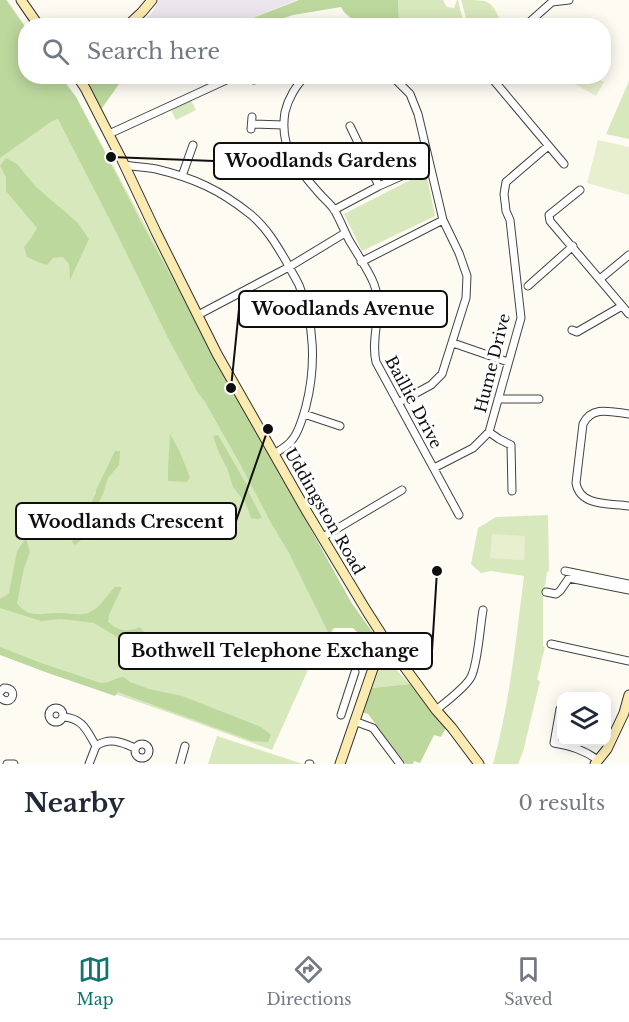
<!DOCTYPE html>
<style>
:root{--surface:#fff;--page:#f6f6f7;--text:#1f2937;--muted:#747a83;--line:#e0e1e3;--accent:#0f766e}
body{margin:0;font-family:"Libre Baskerville",serif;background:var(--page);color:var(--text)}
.controls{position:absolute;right:18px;bottom:18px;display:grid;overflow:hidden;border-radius:12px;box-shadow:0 3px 15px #0003}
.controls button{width:54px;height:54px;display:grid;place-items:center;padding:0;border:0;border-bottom:2px solid var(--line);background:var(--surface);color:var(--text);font:30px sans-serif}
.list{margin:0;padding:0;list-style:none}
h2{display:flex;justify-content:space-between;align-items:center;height:78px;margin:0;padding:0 24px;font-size:26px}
h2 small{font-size:20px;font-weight:400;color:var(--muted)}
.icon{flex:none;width:33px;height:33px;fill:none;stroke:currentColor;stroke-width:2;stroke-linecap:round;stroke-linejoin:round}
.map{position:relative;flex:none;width:629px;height:764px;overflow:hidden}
.search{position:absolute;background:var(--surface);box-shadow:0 3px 15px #0003;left:18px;right:18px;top:18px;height:66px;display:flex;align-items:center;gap:15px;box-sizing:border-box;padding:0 21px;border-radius:24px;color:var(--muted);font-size:22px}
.sheet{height:174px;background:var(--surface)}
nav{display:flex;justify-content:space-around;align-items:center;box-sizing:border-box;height:84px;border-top:2px solid var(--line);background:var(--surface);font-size:16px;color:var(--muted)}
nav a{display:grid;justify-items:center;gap:3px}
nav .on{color:var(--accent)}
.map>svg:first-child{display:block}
.industrial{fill:#ebe5ed}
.green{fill:#d8e8bd}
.forest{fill:#bdd89d}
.pitch{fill:#e7efce}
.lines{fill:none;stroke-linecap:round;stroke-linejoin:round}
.street-casing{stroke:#424242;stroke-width:9}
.secondary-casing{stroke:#313131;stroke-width:11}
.street{stroke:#fff;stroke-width:7}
.secondary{stroke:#fbebb1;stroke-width:9}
.labels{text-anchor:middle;stroke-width:6;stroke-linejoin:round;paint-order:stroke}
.street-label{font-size:16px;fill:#0f0f0f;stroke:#fff}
.leader{fill:none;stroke:#0f0f0f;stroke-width:2}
.callout-dot{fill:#0f0f0f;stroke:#fff;stroke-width:2}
.callout{fill:#fff;stroke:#0f0f0f;stroke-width:2}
.callout-label{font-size:18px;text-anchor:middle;font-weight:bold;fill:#0f0f0f}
</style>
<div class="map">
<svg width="629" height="764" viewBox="0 0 629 764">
<rect width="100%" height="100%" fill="#fefbf3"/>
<!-- industrial -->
<path class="industrial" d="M159,0H297L235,25H136L151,14Z"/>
<!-- green -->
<path class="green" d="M0,0H7L25,26L26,76L61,77L76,97L299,511L351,602L308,670L272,750L170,713L0,654Z
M398,0H443L447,7L454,8L457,0H458L464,25H404L399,21Z
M461,0C493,0 490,0 503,25H468Z
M629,81V139L606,134Z
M191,100L196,110L176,120L171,110Z
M426,172L435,216L362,251L344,214Z
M548,515L549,571L547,572L543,600V646L545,647L537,680L540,681L523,752L518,764H493C510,702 516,639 524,576L491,571L481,573L471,564L478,528L496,517Z
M387,661L390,663L410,684L372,688L378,669Z
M217,736L303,764H208Z"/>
<!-- forest -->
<path class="forest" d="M0,0H6L25,27L26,76L61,77L76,97L141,222L351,602L373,633L375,638L373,648L353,628H333L329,634L289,553L271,523L239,462L205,402L198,393L169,340L113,226L58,119L52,121L0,158Z
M299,0H398L399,21L404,25H358L344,12L341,7L293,15L264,25H235Z
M85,77H124L100,111Z
M6,158L17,164L36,187L77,222L89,239L70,280L69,264L63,257L53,258L47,265L38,262L27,257L24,247L31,238L37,228L6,191V177L0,166Z
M170,434L179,450L190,477L187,482L168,481V468Z
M218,435L247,485L249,493L262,518L257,519L251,518L246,504L233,487L227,468L219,453L213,436Z
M115,451H120L119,465L108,478L103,494L93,513L90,527L85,537L75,545L72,542L96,493V490Z
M26,538L30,552L24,568L17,603C29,620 43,612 60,613C70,613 78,616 88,613C99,609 107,595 115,587H122L109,615L108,622C120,632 126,632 140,627L146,634L138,642L122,640L94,623L61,619L41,621L0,608V599L9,593L17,551Z
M0,647L41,663L101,683C113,683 114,677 124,677L130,682L149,689L182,696L261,727L271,735L268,742L252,741L118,692L115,696L48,673L0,655Z
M410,684L446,728L441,737L434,735L420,763L414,761L413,764H406L368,714L362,712L372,688Z"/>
<!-- pitch -->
<path class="pitch" d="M571,76L594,77L604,82L596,96L568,80Z
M598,140L629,147V195L587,183Z
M492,534L525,536L524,560L490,558Z"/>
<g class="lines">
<!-- street casing -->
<g class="street-casing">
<path id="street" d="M525,26L552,2L569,0
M252,76L254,80L261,76
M306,76C296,85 288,99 285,112C279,148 297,168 319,193C324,199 331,204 335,211C340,220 344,230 349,240C356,252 369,271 374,284C384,311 370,337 376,362L459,515
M392,76L410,94L418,114L443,220L459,253L467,276L466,298L442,374L431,385L398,403
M490,76L564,164
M252,124L283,125
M350,126L379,186
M251,129L252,117
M109,134L235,76
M125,165C135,167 146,167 156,169C194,178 220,190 250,214C266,227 276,244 286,261C290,269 295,277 299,285C315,324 316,367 306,406C303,417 299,432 292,440C288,446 280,450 274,454
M182,176L193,145
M580,190L549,215L550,221L629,314
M334,210L379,186L429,164
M361,262L443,220
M600,279L629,255
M528,286L573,246
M198,315L289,267L345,233
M572,330L577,332L622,306
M453,343L508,362
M498,399H539
M304,414L340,426
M629,414C612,412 592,405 583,424L576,483C580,507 610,503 629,506
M489,432L499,439L511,445L512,491
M434,468L473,448L489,432L521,318L510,220L506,211L505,202L504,194L506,182L548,146
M323,537L402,490
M565,571L629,584
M546,592L556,594L560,591L569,578L629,590
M551,644L629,661
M0,692L4,688C20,688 11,709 0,697
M49 715a7 7 0 1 1 14 0a7 7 0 1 1-14 0Z
M560,709L554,743C571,746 584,750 598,760
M436,710C446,702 466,687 471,677C478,664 480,626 483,610
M341,715L355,672
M63,717C83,718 87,731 96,746C110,737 121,742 135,748
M354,721L373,728L400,764
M135 751a7 7 0 1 1 14 0a7 7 0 1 1-14 0Z
M7,764H14
M89,764L96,746
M180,764L185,746
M309,764H310"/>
</g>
<!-- secondary casing -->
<g class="secondary-casing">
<path id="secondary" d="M21,0L39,26
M127,26L142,12L152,0
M77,76L85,88L122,160L156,232L217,354L307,512L366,610L389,646L436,710L452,728L479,764
M340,764L378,654L389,646
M595,764L607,749L624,713L629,695"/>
</g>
<!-- street -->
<use href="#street" class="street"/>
<!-- secondary -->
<use href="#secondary" class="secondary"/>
</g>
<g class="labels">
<!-- street labels -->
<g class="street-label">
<text transform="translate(492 363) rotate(-76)" y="6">Hume Drive</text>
<text transform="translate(414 402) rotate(62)" y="6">Baillie Drive</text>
<text transform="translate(325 511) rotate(60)" y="6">Uddingston Road</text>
</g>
</g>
<!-- callouts -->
<path class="leader" d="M111 157L214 161M231 388L239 309M268 429L236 521M437 571L432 651"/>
<g class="callout-dot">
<circle cx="111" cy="157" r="6"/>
<circle cx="231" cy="388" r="6"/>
<circle cx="268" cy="429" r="6"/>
<circle cx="437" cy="571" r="6"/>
</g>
<g class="callout">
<rect x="214" y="143" width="215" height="36" rx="6"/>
<rect x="239" y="291" width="208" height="36" rx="6"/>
<rect x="16" y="503" width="220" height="36" rx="6"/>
<rect x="119" y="633" width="313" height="36" rx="6"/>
</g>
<g class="callout-label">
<text x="321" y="167">Woodlands Gardens</text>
<text x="343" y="315">Woodlands Avenue</text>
<text x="126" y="528">Woodlands Crescent</text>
<text x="275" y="657">Bothwell Telephone Exchange</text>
</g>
</svg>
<div class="controls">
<button><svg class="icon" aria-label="layers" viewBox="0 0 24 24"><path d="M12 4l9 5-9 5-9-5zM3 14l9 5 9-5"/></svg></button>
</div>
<div class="search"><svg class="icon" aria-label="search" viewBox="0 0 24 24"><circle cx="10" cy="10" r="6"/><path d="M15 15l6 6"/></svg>Search here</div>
</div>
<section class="sheet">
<h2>Nearby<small>0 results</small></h2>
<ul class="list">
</ul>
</section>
<nav>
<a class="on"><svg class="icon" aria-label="map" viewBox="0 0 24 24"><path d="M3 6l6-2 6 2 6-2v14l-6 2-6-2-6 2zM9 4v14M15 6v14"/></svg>Map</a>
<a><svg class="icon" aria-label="directions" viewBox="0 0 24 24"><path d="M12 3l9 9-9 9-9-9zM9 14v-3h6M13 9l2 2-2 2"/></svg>Directions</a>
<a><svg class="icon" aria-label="saved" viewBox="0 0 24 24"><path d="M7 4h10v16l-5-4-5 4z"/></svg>Saved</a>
</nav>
